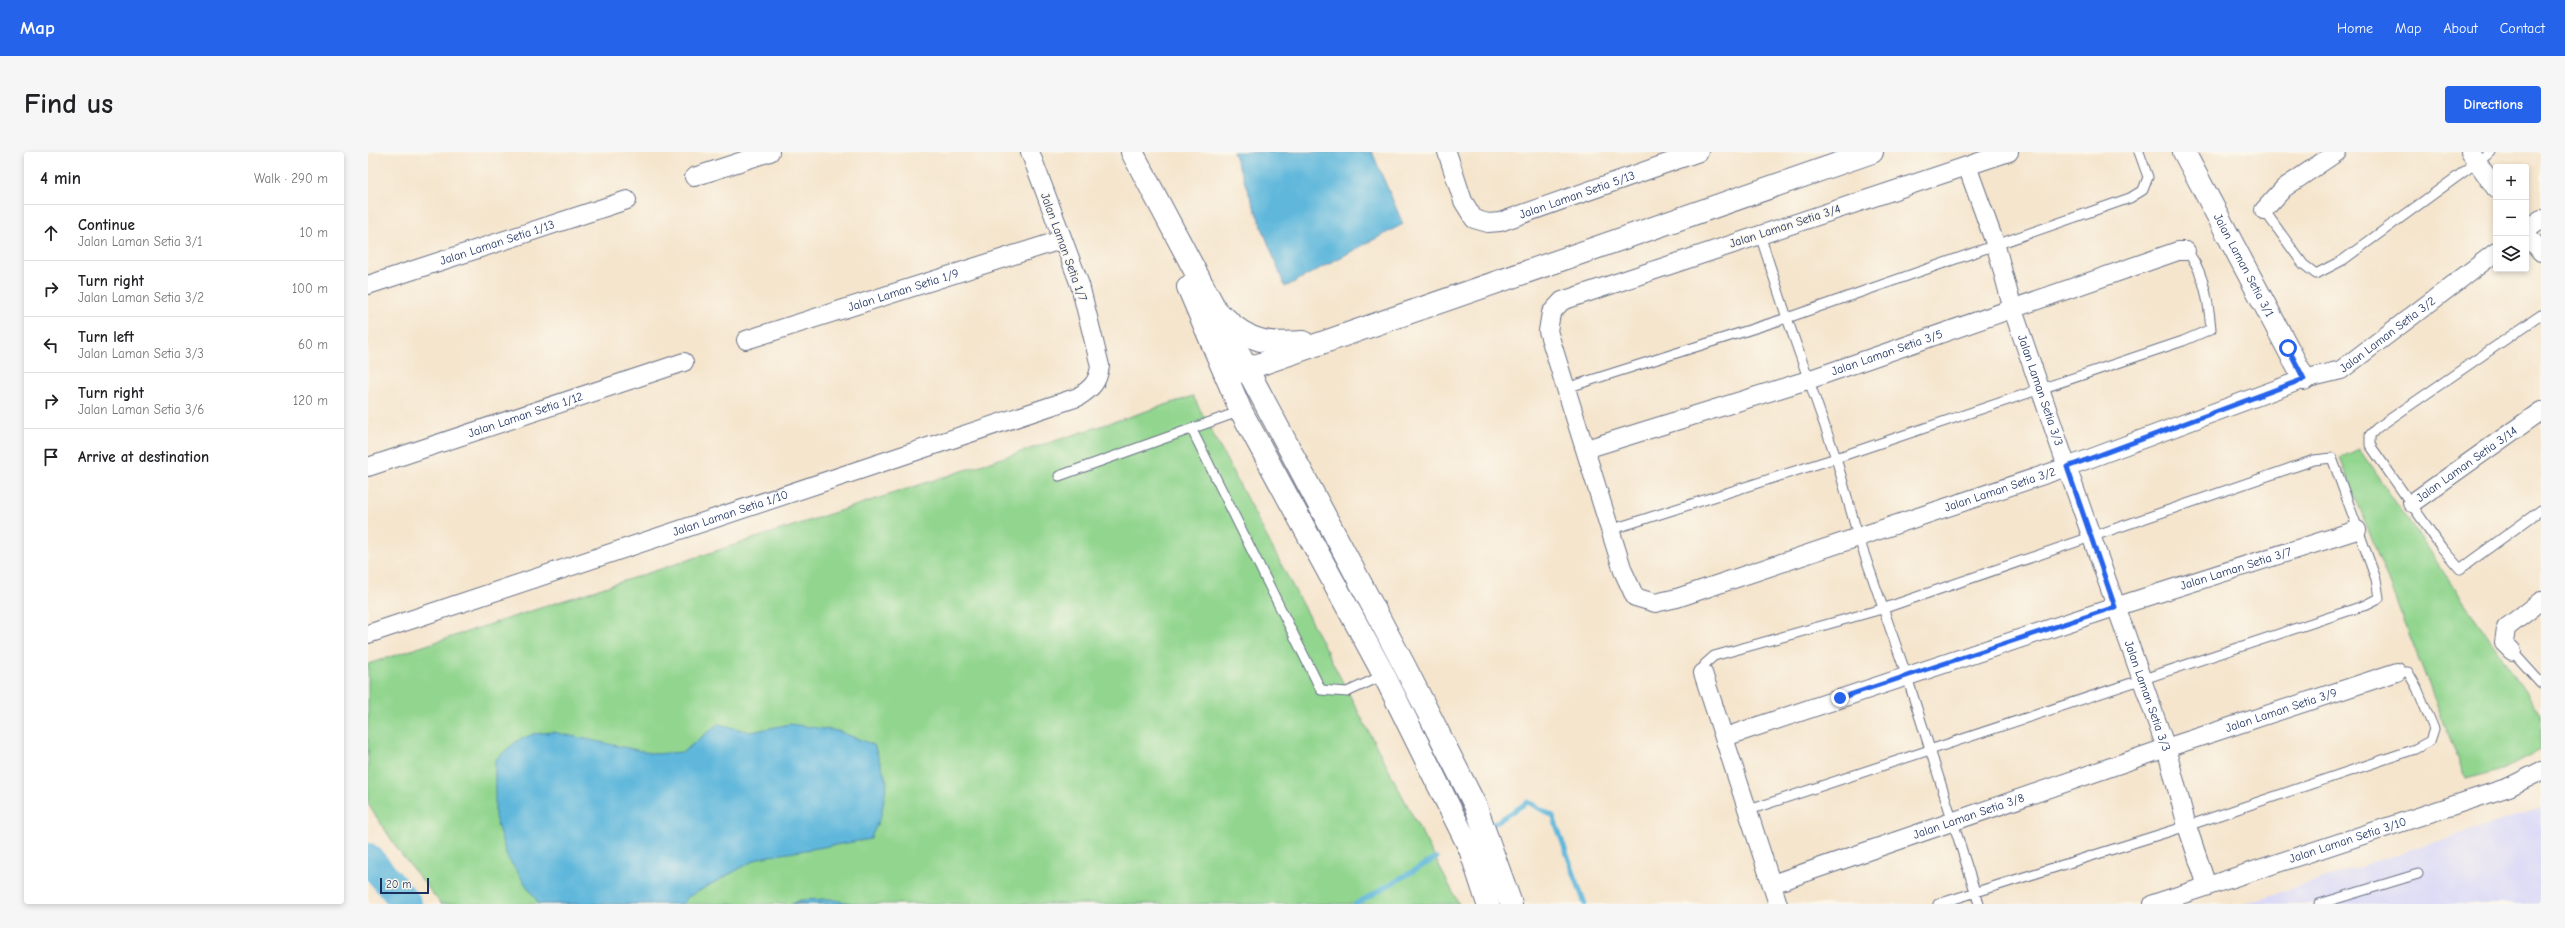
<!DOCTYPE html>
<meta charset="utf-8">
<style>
:root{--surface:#fff;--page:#f6f6f6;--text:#202124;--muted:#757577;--line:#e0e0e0;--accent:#2563eb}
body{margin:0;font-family:"Comic Neue",sans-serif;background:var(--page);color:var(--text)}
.controls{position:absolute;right:12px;top:12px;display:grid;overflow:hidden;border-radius:4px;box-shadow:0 2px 6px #0003}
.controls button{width:36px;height:36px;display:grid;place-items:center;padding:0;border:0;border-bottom:1px solid var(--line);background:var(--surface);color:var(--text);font:20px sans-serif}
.scale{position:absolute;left:12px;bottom:10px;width:49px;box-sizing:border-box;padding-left:4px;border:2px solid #1b2f5e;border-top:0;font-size:11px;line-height:14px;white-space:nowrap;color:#1b2f5e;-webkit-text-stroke:3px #fbf7ec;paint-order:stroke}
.stop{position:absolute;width:12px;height:12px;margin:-9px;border:3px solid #2563eb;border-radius:50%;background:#fff}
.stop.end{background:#2563eb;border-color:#fff;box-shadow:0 1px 4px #0008}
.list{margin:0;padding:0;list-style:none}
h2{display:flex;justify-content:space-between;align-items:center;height:52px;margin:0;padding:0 16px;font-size:17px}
h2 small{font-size:13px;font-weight:400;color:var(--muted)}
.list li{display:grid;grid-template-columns:26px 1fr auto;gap:12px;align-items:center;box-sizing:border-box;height:56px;padding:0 16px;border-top:1px solid var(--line)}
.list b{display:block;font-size:15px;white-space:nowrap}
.list p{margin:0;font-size:13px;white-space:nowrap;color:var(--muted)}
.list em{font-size:13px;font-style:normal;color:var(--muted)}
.icon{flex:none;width:22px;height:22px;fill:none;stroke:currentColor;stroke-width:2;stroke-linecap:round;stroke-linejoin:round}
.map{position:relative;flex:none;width:2173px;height:752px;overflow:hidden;border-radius:4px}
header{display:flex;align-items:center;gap:24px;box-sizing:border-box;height:56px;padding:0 20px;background:var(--accent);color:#fff}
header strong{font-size:19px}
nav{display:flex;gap:22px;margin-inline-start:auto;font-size:14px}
.intro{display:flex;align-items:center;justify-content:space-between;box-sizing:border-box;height:96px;padding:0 24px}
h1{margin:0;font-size:28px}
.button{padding:10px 18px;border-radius:4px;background:var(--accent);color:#fff;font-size:14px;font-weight:700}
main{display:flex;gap:24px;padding:0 24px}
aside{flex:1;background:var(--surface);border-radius:4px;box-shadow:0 2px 6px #0003}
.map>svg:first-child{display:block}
.built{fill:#d8d7f8}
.green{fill:#91d58e;stroke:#568276}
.water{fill:#5eb7db;stroke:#3c739c}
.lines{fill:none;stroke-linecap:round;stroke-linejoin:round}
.stream{stroke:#5eb7db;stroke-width:5}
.river{stroke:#5eb7db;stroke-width:30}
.service-casing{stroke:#676f85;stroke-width:11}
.minor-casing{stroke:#676f85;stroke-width:20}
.tertiary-casing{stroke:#676f85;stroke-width:24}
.service{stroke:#fff;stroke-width:9}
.minor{stroke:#fff;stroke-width:18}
.tertiary{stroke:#fff;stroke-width:22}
.route{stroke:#2563eb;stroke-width:5}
.labels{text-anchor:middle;stroke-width:3;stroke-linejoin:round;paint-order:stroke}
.street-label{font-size:12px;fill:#1b2f5e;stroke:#fbf7ec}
</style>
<header>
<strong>Map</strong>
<nav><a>Home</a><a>Map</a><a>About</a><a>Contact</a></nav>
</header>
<div class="intro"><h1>Find us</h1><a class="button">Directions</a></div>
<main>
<aside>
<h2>4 min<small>Walk · 290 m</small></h2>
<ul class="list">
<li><svg class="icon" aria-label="ahead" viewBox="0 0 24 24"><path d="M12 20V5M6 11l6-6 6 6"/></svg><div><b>Continue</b><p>Jalan Laman Setia 3/1</p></div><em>10 m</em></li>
<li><svg class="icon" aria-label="right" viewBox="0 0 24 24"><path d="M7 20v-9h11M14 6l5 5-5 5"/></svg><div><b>Turn right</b><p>Jalan Laman Setia 3/2</p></div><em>100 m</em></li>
<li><svg class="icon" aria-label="left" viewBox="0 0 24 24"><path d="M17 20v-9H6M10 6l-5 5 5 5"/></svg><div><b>Turn left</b><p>Jalan Laman Setia 3/3</p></div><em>60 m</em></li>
<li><svg class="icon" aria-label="right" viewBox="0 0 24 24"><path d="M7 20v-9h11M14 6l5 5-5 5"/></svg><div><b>Turn right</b><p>Jalan Laman Setia 3/6</p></div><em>120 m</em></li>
<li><svg class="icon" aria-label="arrive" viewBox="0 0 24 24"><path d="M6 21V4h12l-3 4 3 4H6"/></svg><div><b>Arrive at destination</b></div></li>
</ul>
</aside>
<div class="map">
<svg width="2173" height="752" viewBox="0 0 2173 752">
<rect width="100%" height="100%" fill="#fbf7ec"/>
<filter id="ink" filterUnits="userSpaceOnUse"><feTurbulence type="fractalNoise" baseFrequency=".025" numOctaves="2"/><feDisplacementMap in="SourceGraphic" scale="8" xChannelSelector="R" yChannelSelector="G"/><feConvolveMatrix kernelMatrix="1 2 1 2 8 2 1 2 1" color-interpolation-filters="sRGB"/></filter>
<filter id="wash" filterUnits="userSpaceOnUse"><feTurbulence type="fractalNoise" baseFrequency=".012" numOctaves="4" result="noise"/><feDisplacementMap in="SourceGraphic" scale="16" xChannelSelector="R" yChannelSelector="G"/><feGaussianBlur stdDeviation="0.9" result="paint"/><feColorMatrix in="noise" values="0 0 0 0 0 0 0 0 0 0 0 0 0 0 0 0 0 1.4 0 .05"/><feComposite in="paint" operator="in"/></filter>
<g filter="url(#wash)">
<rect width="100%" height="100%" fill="#f5e5cd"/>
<!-- built -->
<path class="built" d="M2173,656V752H1876Z"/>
<!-- green -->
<path class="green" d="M825,244L1091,752H73L33,702L0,652V512Z
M1991,297L2173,562V598L2137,616L2098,627L1972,306Z"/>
<!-- water -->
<path class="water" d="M865,0H1004L1035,72L917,135Z
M350,572L383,580L422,572L470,579L506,593L519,630L513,664L502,687L391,706L320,745L315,752H171L139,705L127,665V608L149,589L165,582L185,580L287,602L315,600Z
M462,747L487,752H424L433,748Z"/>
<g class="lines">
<!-- stream -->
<path class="stream" d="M1122,674L1160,650L1185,664L1217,752
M988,752L1068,706"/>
<!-- river -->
<path class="river" d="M0,706L39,752"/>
</g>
</g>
<g filter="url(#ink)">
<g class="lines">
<!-- service casing -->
<g class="service-casing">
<path id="service" d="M1896,58L1935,112L1948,122L1975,108L2123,0
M1392,83L1419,166L1468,306L1490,384L1539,525L1611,752
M2173,163L2009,276L2002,283V293L2074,396L2092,417L2173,358
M1198,236L1419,166L1762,46L1775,38L1780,25L1771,0
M824,278L953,538L979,540L1016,523
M691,324L873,259
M1242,378L1468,306L1815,189L1843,177C1841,153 1836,116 1818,99
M2144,499L2173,531
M1335,521L1337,512L1346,504L1514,457L1946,308L1964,306L2008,427L2011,446L1995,454L1378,659
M1570,752L1819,674L2047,597L2062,589L2066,577L2049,536L2040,520H2029
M1951,752L2050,722"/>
</g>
<!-- minor casing -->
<g class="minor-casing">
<g id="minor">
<path id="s1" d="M1079,0L1095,49L1106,67L1120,71L1132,70L1331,0"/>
<path id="s2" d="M1641,0L1194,149L1183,161L1180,179L1255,419L1267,445L1287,451L1309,446L1699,315L1936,227L1973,218L2128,100"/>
<path d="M2102,0L2128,37"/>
<path id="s3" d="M1599,14L1628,94L1645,158L1699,315L1798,596L1819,674L1839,734"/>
<path d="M326,25L402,0"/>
<path d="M1896,58L1916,36L1969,0"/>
<path d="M2158,77L2173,67"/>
<path d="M2158,81L2173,100"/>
<path id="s4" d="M0,133L259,48"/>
<path id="s5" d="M378,188L693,88"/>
<path id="s6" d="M1218,297L1440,228L1810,99H1818"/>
<path id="s7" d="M0,315L316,210"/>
<path id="s8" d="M2044,351L2173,259"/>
<path id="s9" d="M0,482L710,245C724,236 730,230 732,214L712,133L662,0"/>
<path d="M2144,499L2136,491L2138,476L2173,449"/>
<path d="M1335,521L1410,752"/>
<path id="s10" d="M1357,585L1747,455L1989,378"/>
<path id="s11" d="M1404,732L1798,596L2029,520"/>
<path id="s12" d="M1785,752L2141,635L2173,619"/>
</g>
</g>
<!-- tertiary casing -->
<g class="tertiary-casing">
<g id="tertiary">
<path d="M764,0L1036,513L1108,655L1143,752"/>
<path id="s13" d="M1816,0L1936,227"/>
<path d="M820,135L873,259L1016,523L1102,697L1120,752"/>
<path d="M856,165C880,190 902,193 935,190"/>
<path d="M867,221L1504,0"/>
</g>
</g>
<!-- service -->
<use href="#service" class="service"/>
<!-- minor -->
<use href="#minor" class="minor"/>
<!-- tertiary -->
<use href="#tertiary" class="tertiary"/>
</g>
</g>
<g class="lines" filter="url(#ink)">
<!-- route -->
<path class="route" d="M1472,546L1747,455L1699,315L1936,227L1920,196"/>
</g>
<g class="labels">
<!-- street labels -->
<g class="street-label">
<text dy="4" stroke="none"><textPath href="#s1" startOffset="181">Jalan Laman Setia 5/13</textPath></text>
<text transform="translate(1417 74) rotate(-18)" y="4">Jalan Laman Setia 3/4</text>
<text dy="4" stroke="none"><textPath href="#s4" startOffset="136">Jalan Laman Setia 1/13</textPath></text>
<text transform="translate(696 95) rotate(70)" y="4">Jalan Laman Setia 1/7</text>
<text dy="4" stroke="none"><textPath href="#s13" startOffset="128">Jalan Laman Setia 3/1</textPath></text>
<text dy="4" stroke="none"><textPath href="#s5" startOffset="165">Jalan Laman Setia 1/9</textPath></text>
<text dy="4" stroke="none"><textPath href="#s2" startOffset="1590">Jalan Laman Setia 3/2</textPath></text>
<text dy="4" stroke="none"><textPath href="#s6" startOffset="316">Jalan Laman Setia 3/5</textPath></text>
<text dy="4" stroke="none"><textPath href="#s3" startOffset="236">Jalan Laman Setia 3/3</textPath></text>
<text dy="4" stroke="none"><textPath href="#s7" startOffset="166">Jalan Laman Setia 1/12</textPath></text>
<text dy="4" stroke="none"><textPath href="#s8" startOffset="67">Jalan Laman Setia 3/14</textPath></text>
<text dy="4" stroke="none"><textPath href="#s2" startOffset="1170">Jalan Laman Setia 3/2</textPath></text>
<text dy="4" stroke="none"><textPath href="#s9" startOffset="382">Jalan Laman Setia 1/10</textPath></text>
<text dy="4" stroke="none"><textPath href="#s10" startOffset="538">Jalan Laman Setia 3/7</textPath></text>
<text dy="4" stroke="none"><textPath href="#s3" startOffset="560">Jalan Laman Setia 3/3</textPath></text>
<text dy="4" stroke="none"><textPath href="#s11" startOffset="538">Jalan Laman Setia 3/9</textPath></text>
<text dy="4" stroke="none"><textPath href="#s11" startOffset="208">Jalan Laman Setia 3/8</textPath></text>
<text dy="4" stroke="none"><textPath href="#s12" startOffset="205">Jalan Laman Setia 3/10</textPath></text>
</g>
</g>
</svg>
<div class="controls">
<button>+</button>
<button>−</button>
<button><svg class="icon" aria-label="layers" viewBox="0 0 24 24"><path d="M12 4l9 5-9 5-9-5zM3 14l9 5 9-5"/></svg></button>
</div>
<div class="scale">20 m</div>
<div class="stop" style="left:1920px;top:196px"></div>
<div class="stop end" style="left:1472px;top:546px"></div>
</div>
</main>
